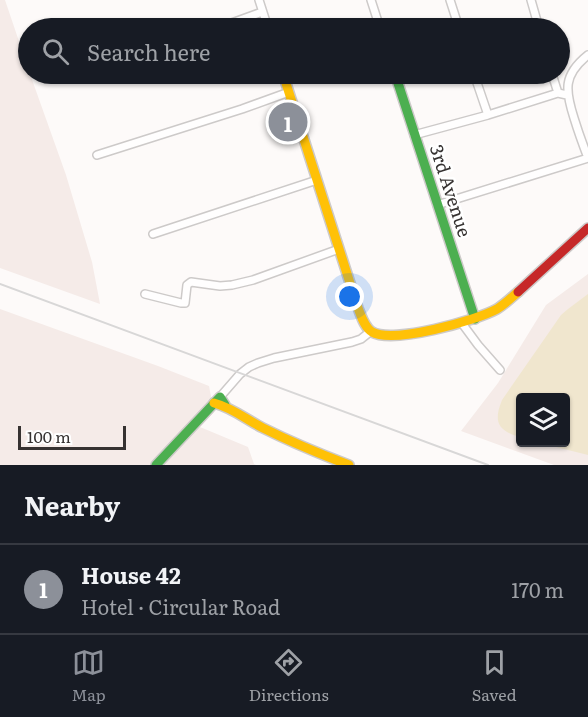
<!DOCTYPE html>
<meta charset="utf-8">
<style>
:root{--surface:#171b24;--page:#242831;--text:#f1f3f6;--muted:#9ea1a6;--line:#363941;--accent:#8c9099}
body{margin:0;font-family:Literata,serif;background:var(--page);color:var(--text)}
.controls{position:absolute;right:18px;bottom:18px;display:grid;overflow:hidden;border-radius:6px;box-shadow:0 2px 4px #0004}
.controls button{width:54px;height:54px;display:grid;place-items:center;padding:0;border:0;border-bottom:2px solid var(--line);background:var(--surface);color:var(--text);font:30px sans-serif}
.scale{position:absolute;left:18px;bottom:15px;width:108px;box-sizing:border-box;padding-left:6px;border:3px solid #363231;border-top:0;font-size:16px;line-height:21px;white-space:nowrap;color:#363231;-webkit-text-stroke:4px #fff;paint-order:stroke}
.you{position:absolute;left:350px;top:297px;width:21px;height:21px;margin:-15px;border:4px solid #fff;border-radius:50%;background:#1a73e8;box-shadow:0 0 0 9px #1a73e833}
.badge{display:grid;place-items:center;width:39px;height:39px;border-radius:50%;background:var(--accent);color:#fff;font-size:20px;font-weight:700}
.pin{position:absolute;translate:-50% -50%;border:3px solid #fff;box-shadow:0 2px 6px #0006}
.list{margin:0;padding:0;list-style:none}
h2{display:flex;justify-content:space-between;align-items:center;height:78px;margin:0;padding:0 24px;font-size:26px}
h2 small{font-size:20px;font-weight:400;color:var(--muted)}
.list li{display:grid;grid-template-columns:39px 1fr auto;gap:18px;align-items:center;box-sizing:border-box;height:90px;padding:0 24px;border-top:2px solid var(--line)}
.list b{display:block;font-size:22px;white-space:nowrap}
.list p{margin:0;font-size:20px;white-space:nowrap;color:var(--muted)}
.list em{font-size:20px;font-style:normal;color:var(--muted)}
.icon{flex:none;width:33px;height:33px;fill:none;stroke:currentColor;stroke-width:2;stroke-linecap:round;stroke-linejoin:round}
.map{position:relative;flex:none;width:588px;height:465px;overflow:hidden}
.search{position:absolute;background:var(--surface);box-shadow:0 2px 4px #0004;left:18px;right:18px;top:18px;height:66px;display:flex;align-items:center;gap:15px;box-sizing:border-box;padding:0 21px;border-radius:33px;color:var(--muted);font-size:22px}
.sheet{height:168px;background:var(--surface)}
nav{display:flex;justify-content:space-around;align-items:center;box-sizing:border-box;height:84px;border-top:2px solid var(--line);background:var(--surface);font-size:16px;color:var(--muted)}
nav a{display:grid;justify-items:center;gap:3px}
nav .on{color:var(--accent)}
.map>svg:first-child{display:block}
.built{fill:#f5ebe8;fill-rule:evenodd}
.green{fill:#f0e6ce}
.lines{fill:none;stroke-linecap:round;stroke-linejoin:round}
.street-casing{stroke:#cdcac9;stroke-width:10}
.fast-casing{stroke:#cdcac9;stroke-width:12}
.slow-casing{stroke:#cdcac9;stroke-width:12}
.jam-casing{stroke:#cdcac9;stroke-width:12}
.street{stroke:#fffefe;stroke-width:7}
.fast{stroke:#4caf50;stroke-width:9}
.slow{stroke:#ffc107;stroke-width:9}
.jam{stroke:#c62828;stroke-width:9}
.rail{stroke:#d8d7d7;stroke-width:2}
.labels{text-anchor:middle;stroke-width:5;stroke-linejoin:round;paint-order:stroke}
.street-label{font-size:18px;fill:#363231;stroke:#fff}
</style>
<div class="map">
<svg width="588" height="465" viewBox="0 0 588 465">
<rect width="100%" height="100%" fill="#fdfaf9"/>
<!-- built -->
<path class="built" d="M0,0H5L28,68V74H30L66,175L92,262L100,304L0,268Z
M588,274V465H554L461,431L498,383L546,305ZM520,398H566V442H520Z
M0,309L158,366L209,386L214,412L200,427L248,447L254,464L256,465H0Z"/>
<!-- green -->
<path class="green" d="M588,294V455L540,443L566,442V398H520V437C498,431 493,422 502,400L561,315L568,309Z"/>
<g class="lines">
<!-- street casing -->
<g class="street-casing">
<path id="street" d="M259,0L268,28
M371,0L380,28
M450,0L459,28
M531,0L539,28
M218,28L262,12
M588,55C563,75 565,90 574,118C578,131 583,145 588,158
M474,74L488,115
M552,74L558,93
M58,79L76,74
M414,135L488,115L558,93L567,95
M97,155L242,109L289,92
M437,205L588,158
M153,234L317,180
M145,294L181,303H185L187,285L191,282L220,286L232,285L253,280L339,249
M461,322L478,345L500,370
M220,397L240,374L249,367L258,363L274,358L352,342L361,339L371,331"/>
</g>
<!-- fast casing -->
<g class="fast-casing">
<path id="fast" d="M395,74L475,319
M156,465L220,397L225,405"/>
</g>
<!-- slow casing -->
<g class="slow-casing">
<path id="slow" d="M283,74L358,308C361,315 364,327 372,332C393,344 475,321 497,309C505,304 511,298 518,292
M214,403C233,408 247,420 263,428C291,442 320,454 349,465"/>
</g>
<!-- jam casing -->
<g class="jam-casing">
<path id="jam" d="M518,292L588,228"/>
</g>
<!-- street -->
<use href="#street" class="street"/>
<!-- fast -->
<use href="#fast" class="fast"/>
<!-- slow -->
<use href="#slow" class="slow"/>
<!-- jam -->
<use href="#jam" class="jam"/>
<!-- rail -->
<path class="rail" d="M0,284L488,465"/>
</g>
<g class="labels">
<!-- street labels -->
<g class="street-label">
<text transform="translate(450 191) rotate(72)" y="6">3rd Avenue</text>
</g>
</g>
</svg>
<div class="controls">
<button><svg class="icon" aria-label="layers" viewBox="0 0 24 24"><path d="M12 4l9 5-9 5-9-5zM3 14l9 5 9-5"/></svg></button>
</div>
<div class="scale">100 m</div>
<div class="you"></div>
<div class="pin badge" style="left:288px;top:122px">1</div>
<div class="search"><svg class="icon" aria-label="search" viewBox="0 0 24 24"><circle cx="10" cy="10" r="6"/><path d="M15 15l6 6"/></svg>Search here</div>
</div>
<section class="sheet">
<h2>Nearby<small></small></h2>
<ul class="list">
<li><span class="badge">1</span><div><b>House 42</b><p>Hotel · Circular Road</p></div><em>170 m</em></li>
</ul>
</section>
<nav>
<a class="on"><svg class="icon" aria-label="map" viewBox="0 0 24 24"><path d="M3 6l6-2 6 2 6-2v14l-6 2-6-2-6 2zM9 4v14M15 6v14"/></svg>Map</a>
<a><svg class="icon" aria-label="directions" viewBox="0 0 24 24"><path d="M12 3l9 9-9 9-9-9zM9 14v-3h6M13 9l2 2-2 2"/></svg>Directions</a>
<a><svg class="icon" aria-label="saved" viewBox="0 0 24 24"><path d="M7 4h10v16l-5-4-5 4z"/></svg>Saved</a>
</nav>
